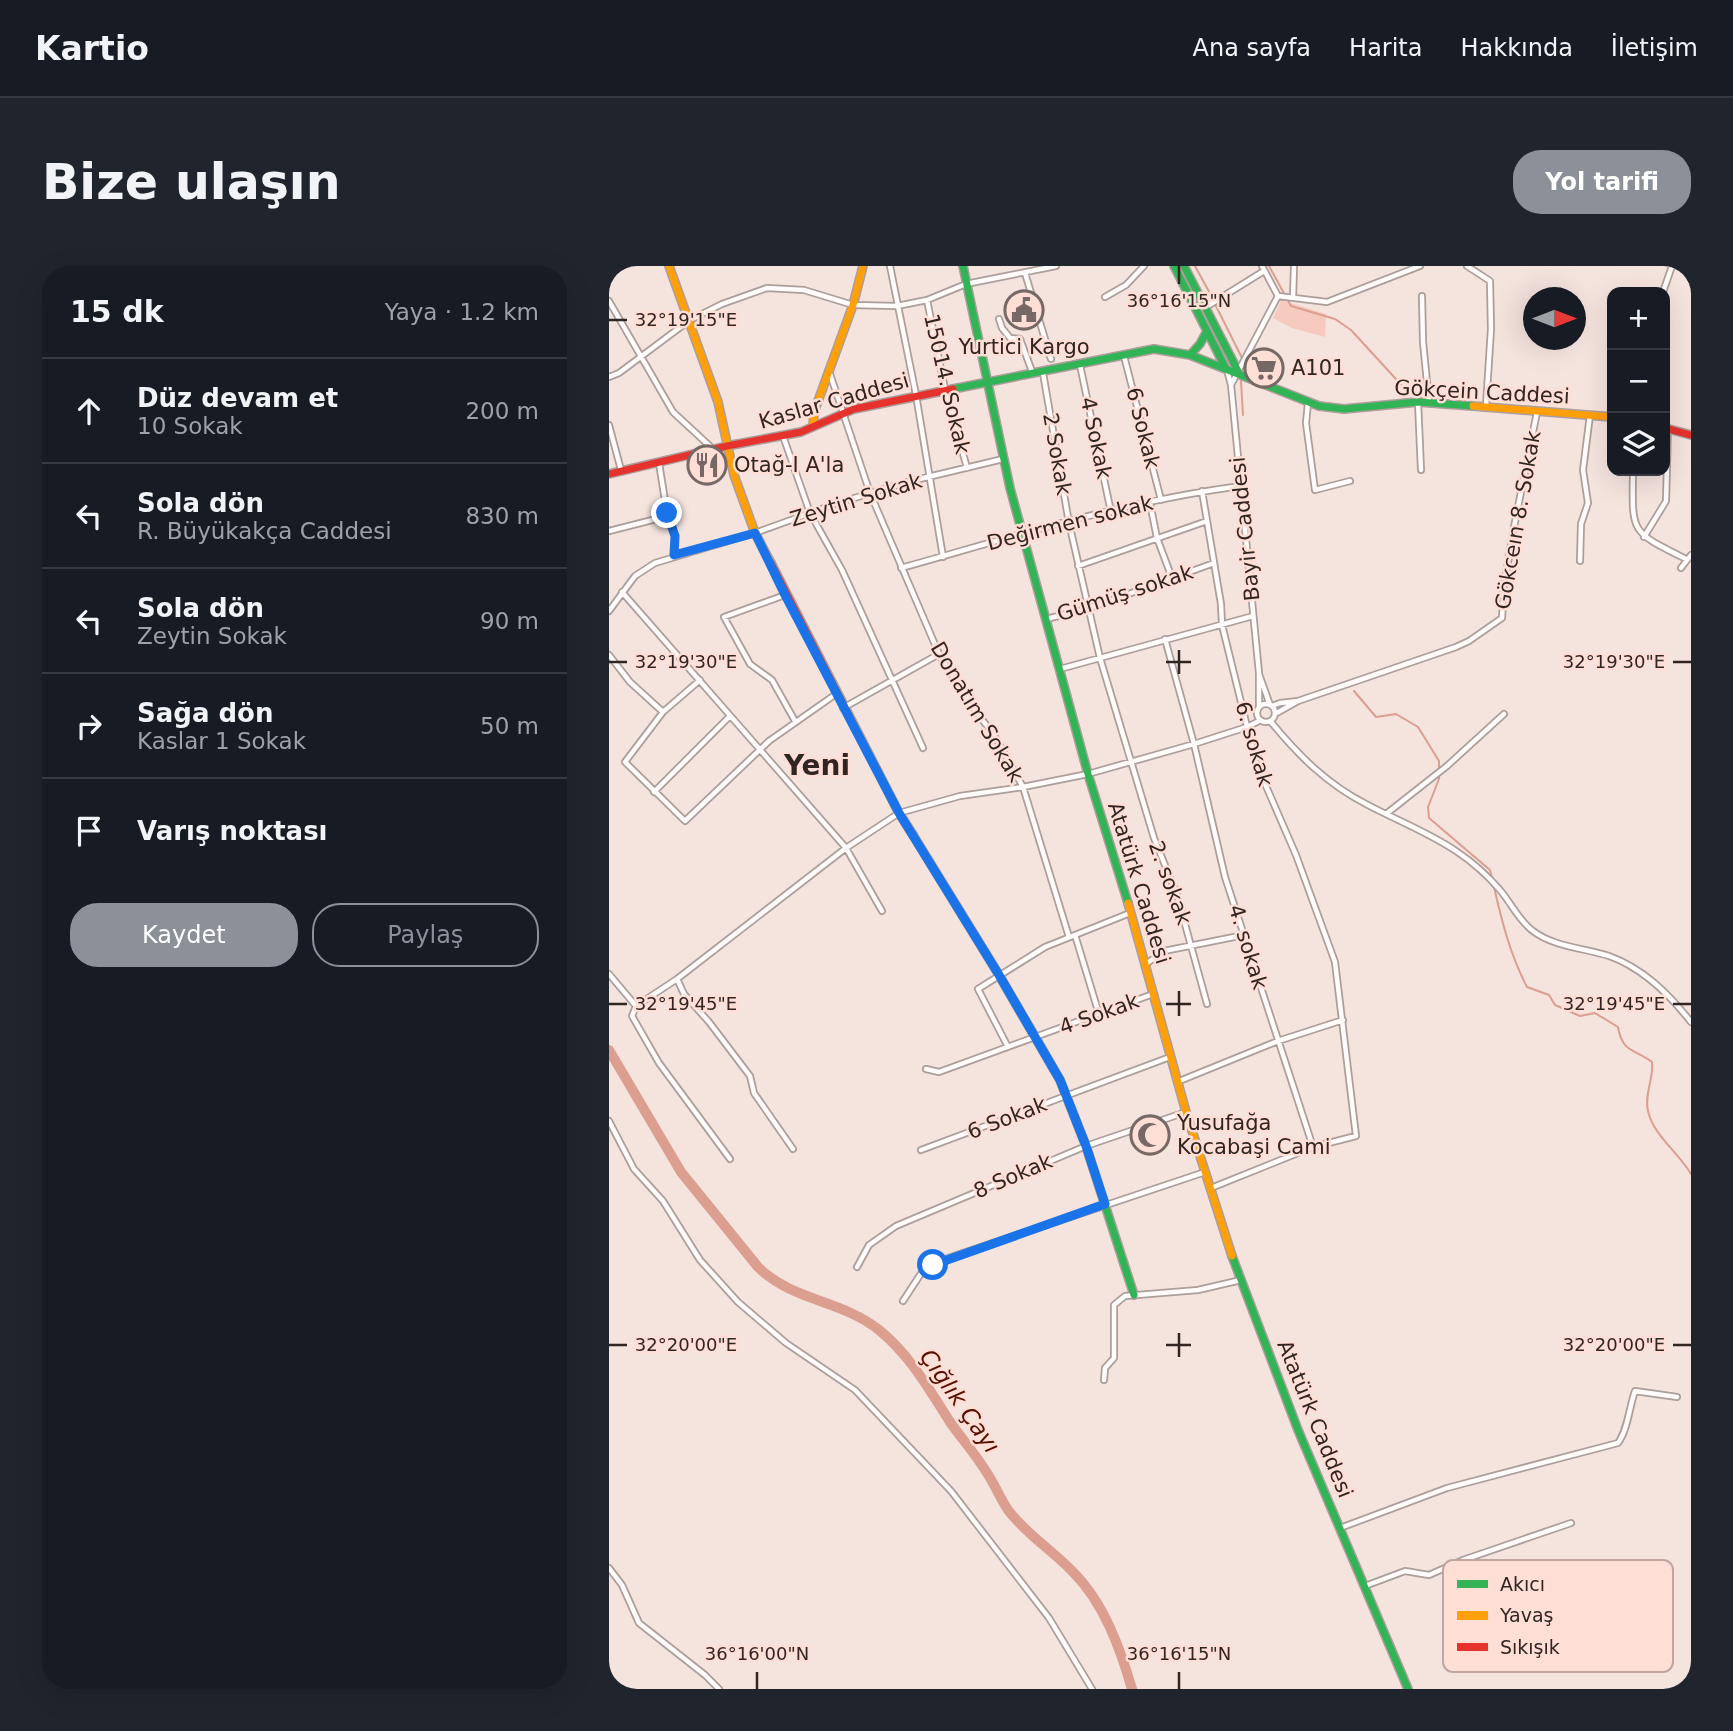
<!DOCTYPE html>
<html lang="tr">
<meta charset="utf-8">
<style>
:root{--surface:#171b24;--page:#20242c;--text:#f1f3f6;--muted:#9ea1a6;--line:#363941;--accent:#8c9099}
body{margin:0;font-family:"DejaVu Sans",sans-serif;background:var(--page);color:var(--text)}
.controls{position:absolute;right:21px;top:21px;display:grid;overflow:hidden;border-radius:14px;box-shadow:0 7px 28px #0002}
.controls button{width:63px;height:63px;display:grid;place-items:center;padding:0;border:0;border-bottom:2px solid var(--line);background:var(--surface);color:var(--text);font:35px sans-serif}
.compass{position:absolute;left:914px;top:21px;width:63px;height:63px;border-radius:50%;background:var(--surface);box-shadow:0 7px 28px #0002;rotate:90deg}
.stop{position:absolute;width:21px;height:21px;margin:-16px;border:5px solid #1a73e8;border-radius:50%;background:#fff}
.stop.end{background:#1a73e8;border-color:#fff;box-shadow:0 2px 7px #0008}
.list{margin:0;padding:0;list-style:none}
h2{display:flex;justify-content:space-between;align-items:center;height:91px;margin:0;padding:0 28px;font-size:30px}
h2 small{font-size:23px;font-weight:400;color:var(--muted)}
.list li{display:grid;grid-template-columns:46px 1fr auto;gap:21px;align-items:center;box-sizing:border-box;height:105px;padding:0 28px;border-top:2px solid var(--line)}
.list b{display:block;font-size:26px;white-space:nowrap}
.list p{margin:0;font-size:23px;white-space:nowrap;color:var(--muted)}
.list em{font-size:23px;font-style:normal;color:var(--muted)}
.actions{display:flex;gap:14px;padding:21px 28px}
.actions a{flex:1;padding:16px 0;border:2px solid var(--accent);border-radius:28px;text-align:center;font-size:24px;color:var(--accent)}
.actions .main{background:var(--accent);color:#fff}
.icon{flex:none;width:38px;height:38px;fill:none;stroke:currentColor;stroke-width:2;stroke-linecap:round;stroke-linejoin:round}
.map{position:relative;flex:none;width:1082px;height:1423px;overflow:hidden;border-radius:28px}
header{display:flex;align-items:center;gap:42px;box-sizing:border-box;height:98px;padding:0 35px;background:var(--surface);border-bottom:2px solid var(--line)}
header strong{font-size:33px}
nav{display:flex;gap:38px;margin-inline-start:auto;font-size:24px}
.intro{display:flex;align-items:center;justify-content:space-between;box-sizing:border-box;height:168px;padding:0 42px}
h1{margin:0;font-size:49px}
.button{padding:18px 32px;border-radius:28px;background:var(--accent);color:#fff;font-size:24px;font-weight:700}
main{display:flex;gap:42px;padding:0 42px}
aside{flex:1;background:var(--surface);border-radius:28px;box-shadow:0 7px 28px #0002}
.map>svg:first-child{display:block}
.green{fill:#f6cabf}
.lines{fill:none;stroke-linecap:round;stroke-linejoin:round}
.stream{stroke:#db9e8f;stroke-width:2}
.river{stroke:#db9e8f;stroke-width:10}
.street-casing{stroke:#ac9e9a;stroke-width:8}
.fast-casing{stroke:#ac9e9a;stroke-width:10}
.slow-casing{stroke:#ac9e9a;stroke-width:10}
.jam-casing{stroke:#ac9e9a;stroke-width:10}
.street{stroke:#fefbfa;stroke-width:4.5}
.fast{stroke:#30b455;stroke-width:7}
.slow{stroke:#ff9f0a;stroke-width:7}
.jam{stroke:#e5322d;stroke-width:7}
.route{stroke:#1a73e8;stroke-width:9}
.ticks{fill:none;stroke:#312522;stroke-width:2.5}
.labels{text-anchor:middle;stroke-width:5;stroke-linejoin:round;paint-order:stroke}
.poi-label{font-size:21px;fill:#312522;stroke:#feded5;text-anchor:start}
.street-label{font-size:21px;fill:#312522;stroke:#feded5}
.water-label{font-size:23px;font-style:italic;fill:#570f00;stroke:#feded5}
.district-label{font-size:28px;font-weight:bold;fill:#312522;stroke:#feded5}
.key{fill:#feded5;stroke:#c0a69f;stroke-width:2}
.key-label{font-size:19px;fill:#312522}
.ticks-label{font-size:18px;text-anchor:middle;fill:#312522;stroke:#feded5;stroke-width:5;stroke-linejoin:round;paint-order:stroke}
</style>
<header>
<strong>Kartio</strong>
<nav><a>Ana sayfa</a><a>Harita</a><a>Hakkında</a><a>İletişim</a></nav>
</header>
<div class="intro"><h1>Bize ulaşın</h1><a class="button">Yol tarifi</a></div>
<main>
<aside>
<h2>15 dk<small>Yaya · 1.2 km</small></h2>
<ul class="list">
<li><svg class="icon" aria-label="ahead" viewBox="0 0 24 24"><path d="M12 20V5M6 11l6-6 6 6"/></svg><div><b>Düz devam et</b><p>10 Sokak</p></div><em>200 m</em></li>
<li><svg class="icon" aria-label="left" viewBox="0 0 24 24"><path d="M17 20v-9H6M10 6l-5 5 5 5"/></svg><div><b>Sola dön</b><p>R. Büyükakça Caddesi</p></div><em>830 m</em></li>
<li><svg class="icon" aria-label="left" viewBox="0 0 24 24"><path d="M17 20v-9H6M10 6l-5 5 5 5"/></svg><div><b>Sola dön</b><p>Zeytin Sokak</p></div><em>90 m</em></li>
<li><svg class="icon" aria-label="right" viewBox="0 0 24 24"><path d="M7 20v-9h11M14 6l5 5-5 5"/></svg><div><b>Sağa dön</b><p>Kaslar 1 Sokak</p></div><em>50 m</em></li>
<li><svg class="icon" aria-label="arrive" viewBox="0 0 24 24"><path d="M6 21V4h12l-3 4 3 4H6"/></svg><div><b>Varış noktası</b></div></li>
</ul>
<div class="actions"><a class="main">Kaydet</a><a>Paylaş</a></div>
</aside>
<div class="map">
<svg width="1082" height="1423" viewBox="0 0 1082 1423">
<rect width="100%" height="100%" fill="#f5e3de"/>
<!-- green -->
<path class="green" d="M672,34L717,48L716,71L683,62L664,52Z"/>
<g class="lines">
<!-- stream -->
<path class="stream" d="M586,0L604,33
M660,0L682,40L726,53L742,64L797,124
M606,38L633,92
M632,115L634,149
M745,425L767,451L787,448L809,461L830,495V513L819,541L820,552L881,604L883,612
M885,621C893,656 901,688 918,721L940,729L946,739L971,750L986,747L1009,761C1013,786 1025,783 1043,796C1045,813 1035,828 1039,845C1044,869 1070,887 1082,908"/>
<!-- river -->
<path class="river" d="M0,784L72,906L149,1001C183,1035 233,1034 270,1064C301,1089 320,1123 341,1156C353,1173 367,1189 378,1207C386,1219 391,1232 399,1244C417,1268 443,1284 464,1306C495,1337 511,1382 523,1423"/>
<!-- street casing -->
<g class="street-casing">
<path id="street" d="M281,0L307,129L334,291
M653,0L669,30
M858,0L881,15L882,63L877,140
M416,7L442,93
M1054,26L1063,0
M813,30L814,76L820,136
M496,31L517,19L535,0
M684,32L685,0
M318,34L336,123L358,202
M0,35L64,146L105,184
M597,41L655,5
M390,53L393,62L401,72L411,73L424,108
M515,90L552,234
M471,99L502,246
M618,104L622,119L650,407V441
M434,107L460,257L491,392L545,572L568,629L598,738
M221,108L261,227L330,388L365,443L385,469L414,521L460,671
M0,111L10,107L81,54L113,38L158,22L195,24L244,39L288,40L318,34L357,18L447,0
M622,119L669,30L718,36L811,0
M809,136L812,204
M699,137L697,157L706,224L741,215
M0,159L12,204
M174,170L201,247L233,304L314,482
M50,197L58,247L66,270L65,289
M1024,205C1023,268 1021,265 1077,293
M593,225L612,338L613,359L647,497L687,589L726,696L747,870L704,881L602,922
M541,237L548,272L563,312
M0,265L59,250
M1035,271L1057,235L1059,162
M971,295L972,258L979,237L974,204L981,149
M469,300L598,255
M292,302C403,271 516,235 632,220
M1072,302L1082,289
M13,326L237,582L273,645
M176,329L115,351L141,398L163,414L186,455
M0,345L26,310L46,297L146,267L229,237L298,216L394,193
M437,353L478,343L605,297
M556,373L585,478L616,611L704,881
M0,389L21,416L54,446
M451,403L644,350
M650,408L661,439
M91,414L54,446L16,496L76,555L160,475L227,428
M648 447a9 9 0 1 1 18 0a9 9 0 1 1-18 0Z
M663,440L671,437L689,435L847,381L860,375L893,352L895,320L905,261L928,146
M234,442L330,388
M666,448L689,435
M662,456C689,489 718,518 757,538C787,554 819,566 847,585C862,595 879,610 891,624C902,637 910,655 924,665C945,681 975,682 1000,690C1034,702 1060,728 1082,756
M45,526L121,450
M777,548L838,500L895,448
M466,669L490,748
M537,698L555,685L635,669
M0,708L27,740
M68,713L75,728L100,756L141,810L145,827L184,883
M27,740L68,713L237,582L290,547L351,530L414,521L479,508L585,478L638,461L650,455
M27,740L23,750L50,797L121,893
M399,781L369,723L436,681L521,647
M317,803L330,806L544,728
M568,816L669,775L734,754
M0,855L25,903L54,935L91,994L129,1036L177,1077L246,1124L342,1225L440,1352L483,1423
M312,884L561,791
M248,1001L260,979L287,960L477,880L577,846
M294,1035L313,1006L336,993L596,906
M495,1114L496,1102L505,1092V1039L516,1030L589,1024L632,1014
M731,1262L838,1222L1009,1177C1019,1163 1020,1142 1026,1125L1068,1131
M0,1302L13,1319L30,1357L96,1409L110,1423
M756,1320L796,1305L820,1309L854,1294L962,1257"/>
</g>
<!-- fast casing -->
<g class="fast-casing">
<path id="fast" d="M354,0L401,222L479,508L519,637
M565,0L598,65L591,78L581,89
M575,0L630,107
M598,65L617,103
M344,123L545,83L581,89L710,140L735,143L809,136L864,140
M304,569L390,709L451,814L477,880L525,1029
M623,990L689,1164L799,1423"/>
</g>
<!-- slow casing -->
<g class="slow-casing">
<path id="slow" d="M60,0L109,136L125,209L146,267L162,297
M864,140L1003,151
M204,160L205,146L244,39L254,0
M519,637L577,846L623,990"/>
</g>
<!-- jam casing -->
<g class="jam-casing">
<path id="jam" d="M1056,162L1082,169
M0,208L118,180L192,166L245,143L344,123
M162,297L290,547L304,569"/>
</g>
<!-- street -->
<use href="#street" class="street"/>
<!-- fast -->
<use href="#fast" class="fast"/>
<!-- slow -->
<use href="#slow" class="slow"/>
<!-- jam -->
<use href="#jam" class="jam"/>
</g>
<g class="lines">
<!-- route -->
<path class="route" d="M58,247L66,270L65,289L146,267L176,329L290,547L390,709L451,814L477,880L496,938L324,999"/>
</g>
<!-- ticks -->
<path class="ticks" d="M570,0V18M0,54H18M570,384V408M0,396H18M557,396H582M1064,396H1082M570,725V750M0,738H18M557,738H582M1064,738H1082M570,1067V1091M0,1079H18M557,1079H582M1064,1079H1082M148,1406V1423M570,1406V1423"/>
<!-- icons -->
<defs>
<g id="civic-ring" transform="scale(2.0125)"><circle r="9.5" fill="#feded5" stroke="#766864" stroke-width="1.5"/><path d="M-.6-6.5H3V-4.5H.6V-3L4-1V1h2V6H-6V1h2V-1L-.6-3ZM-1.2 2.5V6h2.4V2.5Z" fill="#766864"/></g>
<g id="supermarket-ring" transform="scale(2.0125)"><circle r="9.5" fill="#feded5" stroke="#766864" stroke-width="1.5"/><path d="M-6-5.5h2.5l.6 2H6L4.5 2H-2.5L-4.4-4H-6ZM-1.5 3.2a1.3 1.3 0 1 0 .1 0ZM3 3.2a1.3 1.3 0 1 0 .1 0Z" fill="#766864"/></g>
<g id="restaurant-ring" transform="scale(2.0125)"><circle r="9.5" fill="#feded5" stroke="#766864" stroke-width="1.5"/><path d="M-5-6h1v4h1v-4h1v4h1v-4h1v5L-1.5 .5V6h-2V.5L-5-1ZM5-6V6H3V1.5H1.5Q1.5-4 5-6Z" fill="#766864"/></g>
<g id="mosque-ring" transform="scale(2.0125)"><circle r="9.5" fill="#feded5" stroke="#766864" stroke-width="1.5"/><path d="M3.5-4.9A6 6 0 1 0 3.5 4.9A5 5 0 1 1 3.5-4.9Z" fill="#766864"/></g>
</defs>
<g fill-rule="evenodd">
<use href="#civic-ring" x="415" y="44"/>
<use href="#supermarket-ring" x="655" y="102"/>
<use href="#restaurant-ring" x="98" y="199"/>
<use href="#mosque-ring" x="541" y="869"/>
</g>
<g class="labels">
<!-- poi labels -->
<g class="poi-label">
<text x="415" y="88" text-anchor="middle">Yurtici Kargo</text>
<text x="682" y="109">A101</text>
<text x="125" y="206">Otağ-I A'la</text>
<text x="568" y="864">Yusufağa<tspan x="568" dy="24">Kocabaşi Cami</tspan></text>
</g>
<!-- street labels -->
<g class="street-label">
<text transform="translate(338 118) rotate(77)" y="7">15014. Sokak</text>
<text transform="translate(873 126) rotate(3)" y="7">Gökçein Caddesi</text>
<text transform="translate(225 135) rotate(-16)" y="7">Kaslar Caddesi</text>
<text transform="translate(534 162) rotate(76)" y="7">6 Sokak</text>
<text transform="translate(487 172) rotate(78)" y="7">4 Sokak</text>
<text transform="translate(448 188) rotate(80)" y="7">2 Sokak</text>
<text transform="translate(247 234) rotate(-17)" y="7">Zeytin Sokak</text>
<text transform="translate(909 254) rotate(-80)" y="7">Gökceın 8. Sokak</text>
<text transform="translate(461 257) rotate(-14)" y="7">Değirmen sokak</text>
<text transform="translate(636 263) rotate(-96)" y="7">Bayir Caddesi</text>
<text transform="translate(516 327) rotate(-18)" y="7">Gümüş sokak</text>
<text transform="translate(368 446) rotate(59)" y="7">Donatım Sokak</text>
<text transform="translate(645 478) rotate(74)" y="7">6. sokak</text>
<text transform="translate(530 617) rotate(73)" y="7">Atatürk Caddesi</text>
<text transform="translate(561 617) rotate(70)" y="7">2. sokak</text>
<text transform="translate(639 681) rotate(73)" y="7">4. sokak</text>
<text transform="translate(490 748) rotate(-20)" y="7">4 Sokak</text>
<text transform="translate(398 852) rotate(-21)" y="7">6 Sokak</text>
<text transform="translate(404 910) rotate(-23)" y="7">8 Sokak</text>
<text transform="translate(706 1153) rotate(68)" y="7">Atatürk Caddesi</text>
</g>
<!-- water labels -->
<g class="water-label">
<text transform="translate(351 1135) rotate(55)" y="8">Çığlık Çayı</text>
</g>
<!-- district labels -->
<g class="district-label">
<text x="208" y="509">Yeni</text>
</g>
</g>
<!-- legend -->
<rect x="834" y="1294" width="230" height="112" rx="10" class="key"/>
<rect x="848" y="1314" width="31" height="8" fill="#30b455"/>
<rect x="848" y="1345" width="31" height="9" fill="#ff9f0a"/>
<rect x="848" y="1377" width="31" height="8" fill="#e5322d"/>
<g class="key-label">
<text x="891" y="1325">Akıcı</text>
<text x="891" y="1356">Yavaş</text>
<text x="891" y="1388">Sıkışık</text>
</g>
<g class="ticks-label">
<text x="570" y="41">36°16'15"N</text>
<text x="77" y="60">32°19'15"E</text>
<text x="1005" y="402">32°19'30"E</text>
<text x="77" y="402">32°19'30"E</text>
<text x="77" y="744">32°19'45"E</text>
<text x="1005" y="744">32°19'45"E</text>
<text x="77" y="1085">32°20'00"E</text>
<text x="1005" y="1085">32°20'00"E</text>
<text x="148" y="1394">36°16'00"N</text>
<text x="570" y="1394">36°16'15"N</text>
</g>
</svg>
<div class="controls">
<button>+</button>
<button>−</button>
<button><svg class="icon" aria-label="layers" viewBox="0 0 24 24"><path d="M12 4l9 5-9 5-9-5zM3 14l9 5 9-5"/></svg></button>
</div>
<svg class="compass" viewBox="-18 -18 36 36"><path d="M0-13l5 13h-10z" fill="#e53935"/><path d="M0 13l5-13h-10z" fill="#9ea1a6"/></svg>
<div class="stop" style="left:324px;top:999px"></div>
<div class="stop end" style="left:58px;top:247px"></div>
</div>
</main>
